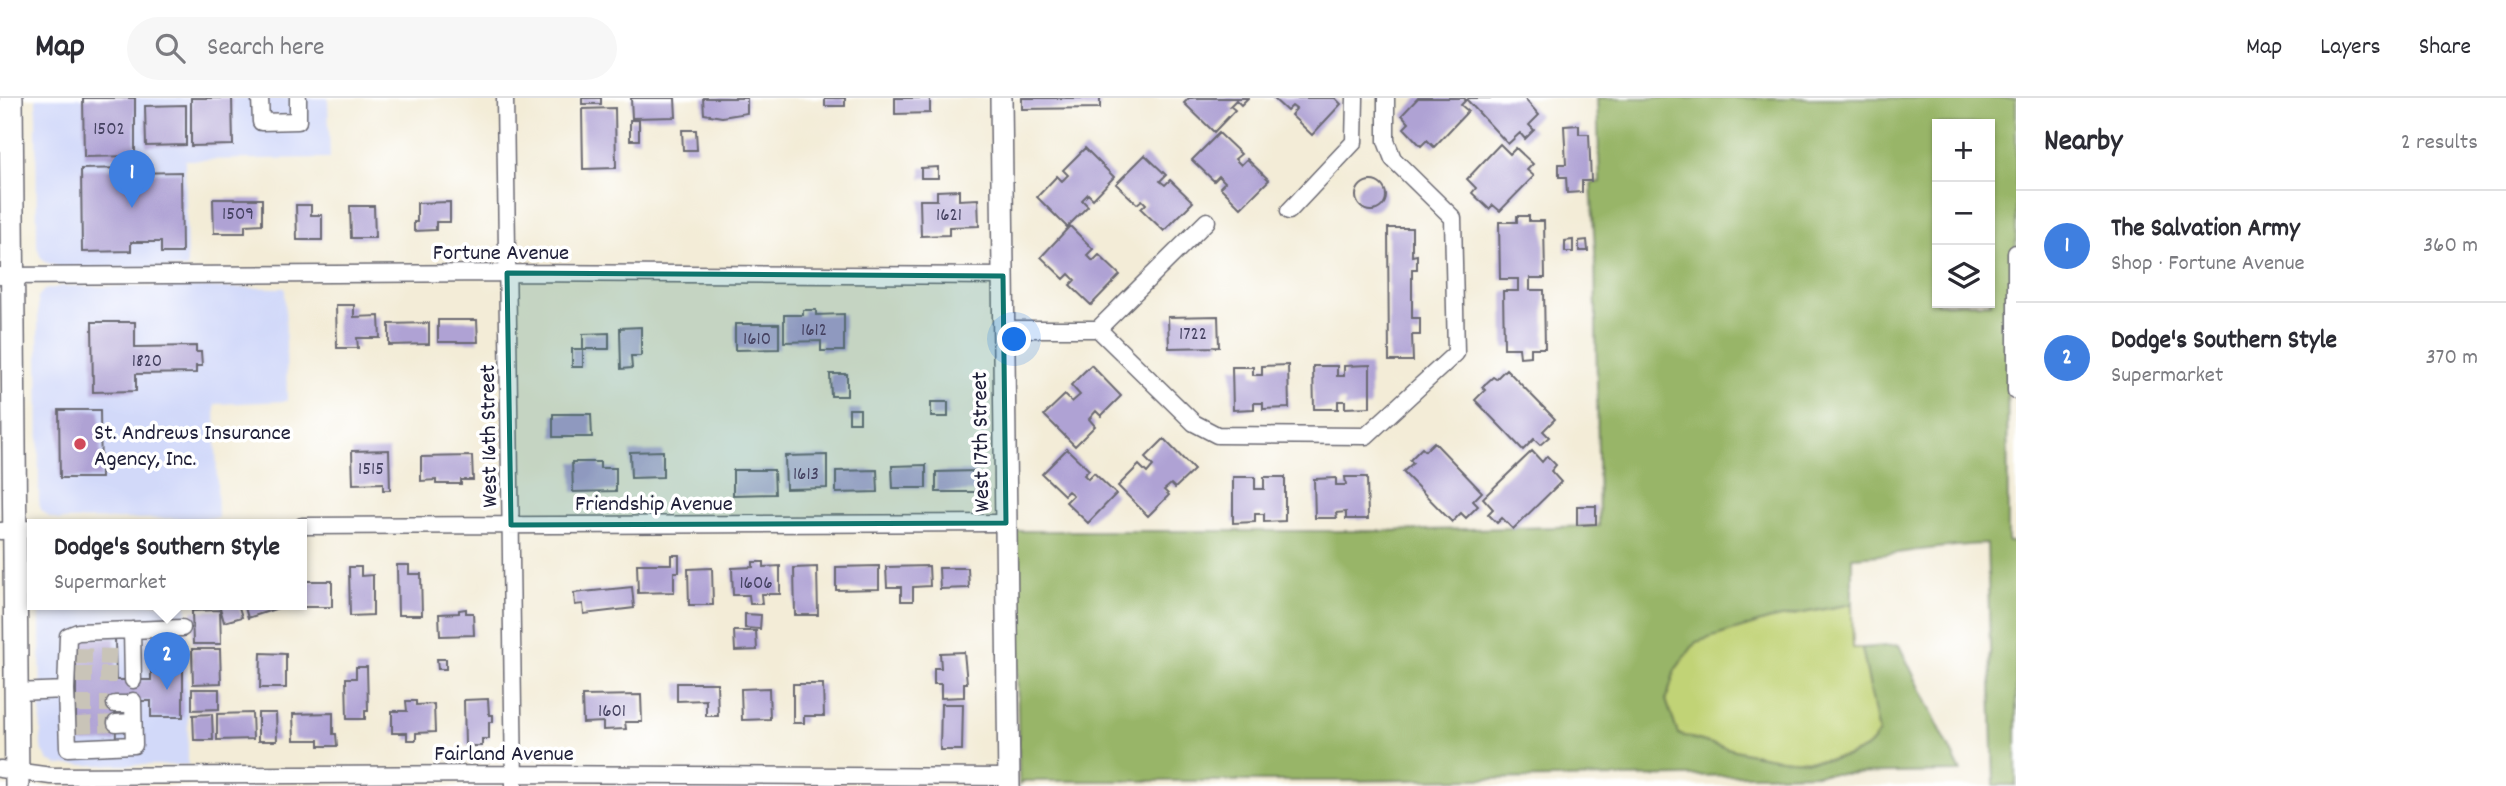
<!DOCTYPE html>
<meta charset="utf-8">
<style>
:root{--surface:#fff;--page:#f7f7f7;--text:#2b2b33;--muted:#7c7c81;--line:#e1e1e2;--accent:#0b8043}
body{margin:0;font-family:Dekko,sans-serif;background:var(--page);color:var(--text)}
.controls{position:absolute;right:21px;top:21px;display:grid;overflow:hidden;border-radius:0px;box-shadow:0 2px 5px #0004}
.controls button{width:63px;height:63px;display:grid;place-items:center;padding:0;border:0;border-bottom:2px solid var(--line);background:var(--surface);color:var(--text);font:35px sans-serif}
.you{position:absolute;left:1015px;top:242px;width:24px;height:24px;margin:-18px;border:5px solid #fff;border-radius:50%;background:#1a73e8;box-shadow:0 0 0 10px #1a73e833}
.badge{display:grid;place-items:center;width:46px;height:46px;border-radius:50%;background:var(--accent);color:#fff;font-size:23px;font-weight:700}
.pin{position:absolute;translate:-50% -58px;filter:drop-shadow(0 2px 4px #0008)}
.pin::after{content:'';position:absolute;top:37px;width:24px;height:21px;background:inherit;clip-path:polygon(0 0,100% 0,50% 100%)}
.popup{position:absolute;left:27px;top:421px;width:280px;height:91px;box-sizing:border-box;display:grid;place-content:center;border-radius:0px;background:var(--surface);filter:drop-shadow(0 2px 5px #0005);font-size:23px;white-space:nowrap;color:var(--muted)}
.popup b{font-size:26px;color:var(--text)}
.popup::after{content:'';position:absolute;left:50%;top:100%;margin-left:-14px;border:14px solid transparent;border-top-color:var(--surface)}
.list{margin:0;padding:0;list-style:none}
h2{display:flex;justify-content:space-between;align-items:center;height:91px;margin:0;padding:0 28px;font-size:30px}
h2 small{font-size:23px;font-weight:400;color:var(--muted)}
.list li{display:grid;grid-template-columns:46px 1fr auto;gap:21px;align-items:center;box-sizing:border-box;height:112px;padding:0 28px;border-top:2px solid var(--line)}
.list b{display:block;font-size:26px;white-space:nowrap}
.list p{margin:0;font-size:23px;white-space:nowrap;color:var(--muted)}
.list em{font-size:23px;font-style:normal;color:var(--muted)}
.icon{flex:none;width:38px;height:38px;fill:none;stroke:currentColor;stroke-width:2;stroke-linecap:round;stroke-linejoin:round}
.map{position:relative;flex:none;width:2016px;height:688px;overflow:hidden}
header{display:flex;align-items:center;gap:42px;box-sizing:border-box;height:98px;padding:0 35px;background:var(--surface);border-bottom:2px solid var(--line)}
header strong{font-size:33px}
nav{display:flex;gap:38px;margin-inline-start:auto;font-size:24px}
.search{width:490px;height:63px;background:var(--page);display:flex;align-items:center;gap:18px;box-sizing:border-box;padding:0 24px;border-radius:38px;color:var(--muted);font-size:26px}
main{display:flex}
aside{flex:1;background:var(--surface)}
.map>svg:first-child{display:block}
.built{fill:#d2d9f9}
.green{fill:#c1d376;stroke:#727a58;stroke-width:2}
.forest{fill:#98b567;stroke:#5d6c51;stroke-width:2;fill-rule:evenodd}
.building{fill:#afa2d4}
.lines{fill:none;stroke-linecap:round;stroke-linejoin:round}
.minor-tunnel{stroke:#c9c4b8;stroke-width:16;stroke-dasharray:16 8;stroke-linecap:butt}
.minor-casing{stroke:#6b6972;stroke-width:19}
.major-casing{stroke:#6b6972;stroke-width:24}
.highway-casing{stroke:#6b6972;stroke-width:26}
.minor{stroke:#fff;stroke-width:16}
.major{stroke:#fff;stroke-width:21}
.highway{stroke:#fff;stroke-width:23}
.marked{fill:#0f766e;fill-opacity:0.2;stroke:#0f766e;stroke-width:5;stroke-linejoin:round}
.poi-dot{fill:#d1495b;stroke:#fff;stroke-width:2.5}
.labels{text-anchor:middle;stroke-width:7;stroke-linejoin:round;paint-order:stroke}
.number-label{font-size:19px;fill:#454261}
.street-label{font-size:23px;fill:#22223b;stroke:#fff}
.poi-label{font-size:23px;fill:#22223b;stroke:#fff;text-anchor:start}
</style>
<header>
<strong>Map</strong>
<div class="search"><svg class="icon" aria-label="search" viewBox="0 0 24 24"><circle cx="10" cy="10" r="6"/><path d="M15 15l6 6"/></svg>Search here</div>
<nav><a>Map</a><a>Layers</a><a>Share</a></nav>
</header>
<main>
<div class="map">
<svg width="2016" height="688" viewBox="0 0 2016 688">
<rect width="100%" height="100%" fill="#fff"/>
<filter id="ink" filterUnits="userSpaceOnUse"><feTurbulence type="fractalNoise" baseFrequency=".0143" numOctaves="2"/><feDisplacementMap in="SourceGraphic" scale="14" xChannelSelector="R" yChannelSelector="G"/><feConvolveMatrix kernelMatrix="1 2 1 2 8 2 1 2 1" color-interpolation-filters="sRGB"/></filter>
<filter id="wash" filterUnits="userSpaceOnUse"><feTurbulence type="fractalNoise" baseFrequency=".00686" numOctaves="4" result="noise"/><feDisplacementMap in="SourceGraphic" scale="28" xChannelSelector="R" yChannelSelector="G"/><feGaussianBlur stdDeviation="1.57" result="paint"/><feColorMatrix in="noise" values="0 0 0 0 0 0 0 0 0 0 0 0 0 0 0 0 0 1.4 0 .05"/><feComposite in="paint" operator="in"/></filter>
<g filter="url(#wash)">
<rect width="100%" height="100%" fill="#f3ecd7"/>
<!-- built -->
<path class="built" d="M36,0H328L330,60L185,62L187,170H61L45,164L40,158L37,149Z
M62,188L285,190L287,303L215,306L218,420L58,422L49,419L42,413L39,407L38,199L44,192Z
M40,506H187L188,667H59L48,663L41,649Z"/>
<!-- green -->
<path class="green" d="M1852,506L1853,550H1862L1879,635C1875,640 1870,648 1864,651C1812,678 1730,652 1678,636L1666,602L1675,572L1696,544L1771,521Z"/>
<!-- forest -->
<path class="forest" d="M1597,0H2016V222L2007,219L2008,444H2016V687H1994L1987,446C1941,447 1897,457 1852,459V506L1771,521L1696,544L1675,572L1666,602L1678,636C1730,652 1813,678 1864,651C1870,648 1875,640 1879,635L1862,550L1899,547L1961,674L1346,683H1024L1019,688L1015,433H1381L1599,428L1595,152L1591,85L1600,84ZM1937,26H1990V205H1937Z"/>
<g id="blocks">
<!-- building -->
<path class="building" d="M83,0H135V58L84,59Z
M191,0H232L233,47L191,48Z
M582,0H601V6H582Z
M631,0H675L676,19L632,20Z
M703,0H747V15L722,19L704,16Z
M825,0H845V8H825Z
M895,0H930V15L895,16Z
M1022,0H1100V10L1022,11Z
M1189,0H1248L1241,7L1236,2L1230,8L1235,12L1214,34L1184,5Z
M1273,0H1335L1341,6L1312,37L1291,17L1296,11L1292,8L1287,13Z
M1418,0H1464L1466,2L1461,7L1468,13L1434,49L1427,42L1421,48L1404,30L1409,25L1402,17Z
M1469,0H1524L1539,17L1529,27L1534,32L1525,41L1520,35L1508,46L1467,2Z
M186,7V47L146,48L145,8Z
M615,10L616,70L583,71L582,11Z
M630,22H639V42H630Z
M1579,27V36H1589L1591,83H1582V94L1567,95L1566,79H1559V66H1566L1564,28Z
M682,32H696L697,52H683Z
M1219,35L1241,56L1235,61L1241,67L1247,61L1269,82L1241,110L1220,89L1225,84L1219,78L1214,83L1192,62Z
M1500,46L1510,56L1516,50L1533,66L1527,72L1534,78L1500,113L1493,107L1489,111L1472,95L1476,90L1467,81Z
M1085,50L1114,79L1093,101L1088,96L1082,102L1088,108L1067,129L1037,99L1057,78L1062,83L1068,77L1063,72Z
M1145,57L1166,77L1160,83L1165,87L1170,82L1193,104L1164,133L1141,111L1146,106L1142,102L1137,106L1116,86Z
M938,69V80H921V70Z
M131,70V75L181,74L182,155H161V144H131V153L82,154L81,71Z
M1356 98a15 15 0 1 1 30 0a15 15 0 1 1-30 0Z
M959,92V102L978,101L979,128L949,129V137L921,138L920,102H937V93Z
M213,101H262V126L245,127V135H214Z
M450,104V124H436V132L414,133V124H417V105Z
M296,107H311V117H322V142H297Z
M350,108H374L375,140H351Z
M1517,118H1529V123H1544L1545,180H1530V192H1544L1545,250H1531V258L1520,259L1519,250H1504L1503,193H1518V181H1500L1499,124H1517Z
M1070,128L1093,151L1087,157L1093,163L1099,157L1120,177L1091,207L1070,187L1075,182L1069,176L1064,181L1041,159Z
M1388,130H1412V158L1417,157V171H1412V220H1420V237H1412L1413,263H1389Z
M1573,142V154H1565V143Z
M1587,142L1588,153H1579V143Z
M336,207H354V219L379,218L380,240H357L358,250H337Z
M803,212H816V217L844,216V253H821V243L784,244V217H803Z
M1218,218L1219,249L1169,250L1168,219Z
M438,222H477L478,244H438Z
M92,224H135V249L196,248V254H201L202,268H196V275L136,276V293L93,294Z
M429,225V246L389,247V226Z
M735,226H779V251L735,252Z
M641,229V258H631L632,270L621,271L620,230Z
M609,235V251H583V236Z
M572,251H583V269H572Z
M1091,267L1121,298L1101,318L1096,313L1089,321L1095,328L1075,348L1044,317L1065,297L1072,304L1080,297L1071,287Z
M1288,267L1289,310L1263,311V305H1254V311L1233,312L1232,269H1253V277H1262V268Z
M1370,267V309L1345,310V303H1338V311H1314L1313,268H1337V278H1344V268Z
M1506,271L1555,321L1543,333L1549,339L1540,347L1534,341L1523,352L1475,302L1485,292L1482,289L1493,279L1496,281Z
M830,276H847V298H831Z
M931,304H948V319H931Z
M849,311H860V324H849Z
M59,312H100L101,380H60Z
M553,316H591L592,339H553Z
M1164,341L1194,372L1175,390L1171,386L1164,392L1169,397L1148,418L1118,388L1139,367L1147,375L1153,368L1145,360Z
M1434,344L1482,394L1473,403L1478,408L1466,420L1461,415L1452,424L1403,374L1413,365L1410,362L1422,350L1425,353Z
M1067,351L1089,372L1084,377L1088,381L1094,375L1116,396L1088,425L1066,404L1073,397L1068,393L1064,397L1042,376Z
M389,352L390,392H383V385L353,386L352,353Z
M663,353V379L631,380L630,354Z
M1532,353L1542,364L1547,358L1556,367L1551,373L1561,384L1513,431L1502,420L1497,425L1488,416L1493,411L1483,400Z
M827,357V390L786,391L785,358Z
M472,358L473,382H461V386H436V382L421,383V359Z
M572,364H600V370H616V393L573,394Z
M926,367V390H893L892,368Z
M733,372H774L775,396L733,397Z
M877,372L878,394L836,395V373Z
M976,373V394H936V374Z
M1233,379H1255V391H1264V379H1285V423L1264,424V416H1255V424L1233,425Z
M1345,379H1367L1368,421H1346V414L1336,415L1337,420H1315L1314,381L1336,380V387H1346Z
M1577,408H1596V426L1577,427Z
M671,457H679V474H674V494L638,495L637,466H671Z
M753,464H764V469L780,468V496H761L762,506H750L749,497H733L732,470L753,469Z
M397,467H409V476H421L422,517H398Z
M879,468V491L836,492V469Z
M929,468L930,488L913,489V503H901V489H887L886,469Z
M349,469H361V478L373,477V517L350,518Z
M817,469L818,517H795L794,470Z
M712,470L713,507H689L688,471Z
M939,470H968L969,490L940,491Z
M302,483H332V509H291V506H302Z
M632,489L634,510L584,516L583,506L575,507L574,495Z
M219,506H238L242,519L224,524Z
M244,506H280L281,509L248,520Z
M466,511V515H473L474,537L440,538L439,516L459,515V512Z
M220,512L221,546H193L192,513Z
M745,516L761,517L760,531L745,530Z
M734,533H756L757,552L735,553Z
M76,540H115L116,582H151V546L183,545V619H151V603H115L116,644L76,645Z
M192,551H220L221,585L193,586Z
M964,554L967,585H964V599L941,600V586H934V570H941L940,555Z
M261,555L286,556V590H260Z
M437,561H446V571H438Z
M356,569H367L368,613H365V621H347L346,580H356Z
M677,585H717L718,618H706V602L677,603Z
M793,586H823L824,618H804V625H793Z
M769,590L770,621L742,622L741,591Z
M192,591H219V611L192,612Z
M641,597L642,624H625L626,631L603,632V624L583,625L582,598Z
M488,601L489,617H493V624H489V641H482V648H465L464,602Z
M406,603H416V607L434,606L435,634L416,635V642H407V635H392V613H407Z
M941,606H963L962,652H940Z
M252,615L253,641L217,642V616Z
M258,615H276L277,643H258Z
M333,615V636H336L337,648H319V642H294L293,616Z
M212,616L213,642H194L193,617Z"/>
</g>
</g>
<g filter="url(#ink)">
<use href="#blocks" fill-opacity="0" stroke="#6b6972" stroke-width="2"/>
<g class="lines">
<!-- minor-tunnel -->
<path class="minor-tunnel" d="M76,558L116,559
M76,577H116
M76,606H115
M76,627L116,625"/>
<!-- minor casing -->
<g class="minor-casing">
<path id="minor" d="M260,0L261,24L298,23V0
M505,0L514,688
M1289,113L1354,44L1355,0
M2016,155V293
M0,178L507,175L1003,178
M1004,231H1098L1194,325L1217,337L1366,338L1456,255L1453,120L1393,61L1386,43V0
M1098,231L1207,123
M302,428L1006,425
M0,433L32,431
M132,532L182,530
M66,592L68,538L78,534L132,532L133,582
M16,594L66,592L68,650L134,647L133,603
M115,606H133
M116,625L133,624
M0,671L51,678L514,676L1009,679"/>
</g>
<!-- major casing -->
<g class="major-casing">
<path id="major" d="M1001,0L1009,688"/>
</g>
<!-- highway casing -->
<g class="highway-casing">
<path id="highway" d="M11,0L17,688"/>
</g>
<!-- minor -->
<use href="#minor" class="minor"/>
<!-- major -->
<use href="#major" class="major"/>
<!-- highway -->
<use href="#highway" class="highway"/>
</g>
</g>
<!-- marked area -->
<path class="marked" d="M507,175L1003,178L1006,425L511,427Z"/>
<!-- markers -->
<circle class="poi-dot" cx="80" cy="346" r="7"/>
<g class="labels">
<!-- number labels -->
<g class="number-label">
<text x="109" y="36">1502</text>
<text x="238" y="121">1509</text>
<text x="949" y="122">1621</text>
<text x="814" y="237">1612</text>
<text x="1193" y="241">1722</text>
<text x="757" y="246">1610</text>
<text x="147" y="268">1820</text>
<text x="371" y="376">1515</text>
<text x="806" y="381">1613</text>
<text x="756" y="490">1606</text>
<text x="612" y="618">1601</text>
</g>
<!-- street labels -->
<g class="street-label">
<text x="501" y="161">Fortune Avenue</text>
<text transform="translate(487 338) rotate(-91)" y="8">West 16th Street</text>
<text transform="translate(979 344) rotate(-91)" y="8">West 17th Street</text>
<text x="654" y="412">Friendship Avenue</text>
<text x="504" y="662">Fairland Avenue</text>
</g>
<!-- poi labels -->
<g class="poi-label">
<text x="94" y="341">St. Andrews Insurance<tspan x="94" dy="26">Agency, Inc.</tspan></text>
</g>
</g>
</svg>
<div class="controls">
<button>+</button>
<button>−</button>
<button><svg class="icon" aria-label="layers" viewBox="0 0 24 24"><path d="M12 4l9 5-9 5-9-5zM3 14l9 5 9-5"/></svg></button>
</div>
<div class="you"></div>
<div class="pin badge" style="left:132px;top:110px;background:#3f7fe0">1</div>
<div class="pin badge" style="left:167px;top:592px;background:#3f7fe0">2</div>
<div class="popup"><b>Dodge's Southern Style</b>Supermarket</div>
</div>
<aside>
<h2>Nearby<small>2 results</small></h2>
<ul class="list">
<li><span class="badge" style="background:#3f7fe0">1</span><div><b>The Salvation Army</b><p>Shop · Fortune Avenue</p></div><em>360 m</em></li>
<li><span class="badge" style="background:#3f7fe0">2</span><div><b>Dodge's Southern Style</b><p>Supermarket</p></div><em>370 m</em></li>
</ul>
</aside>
</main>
